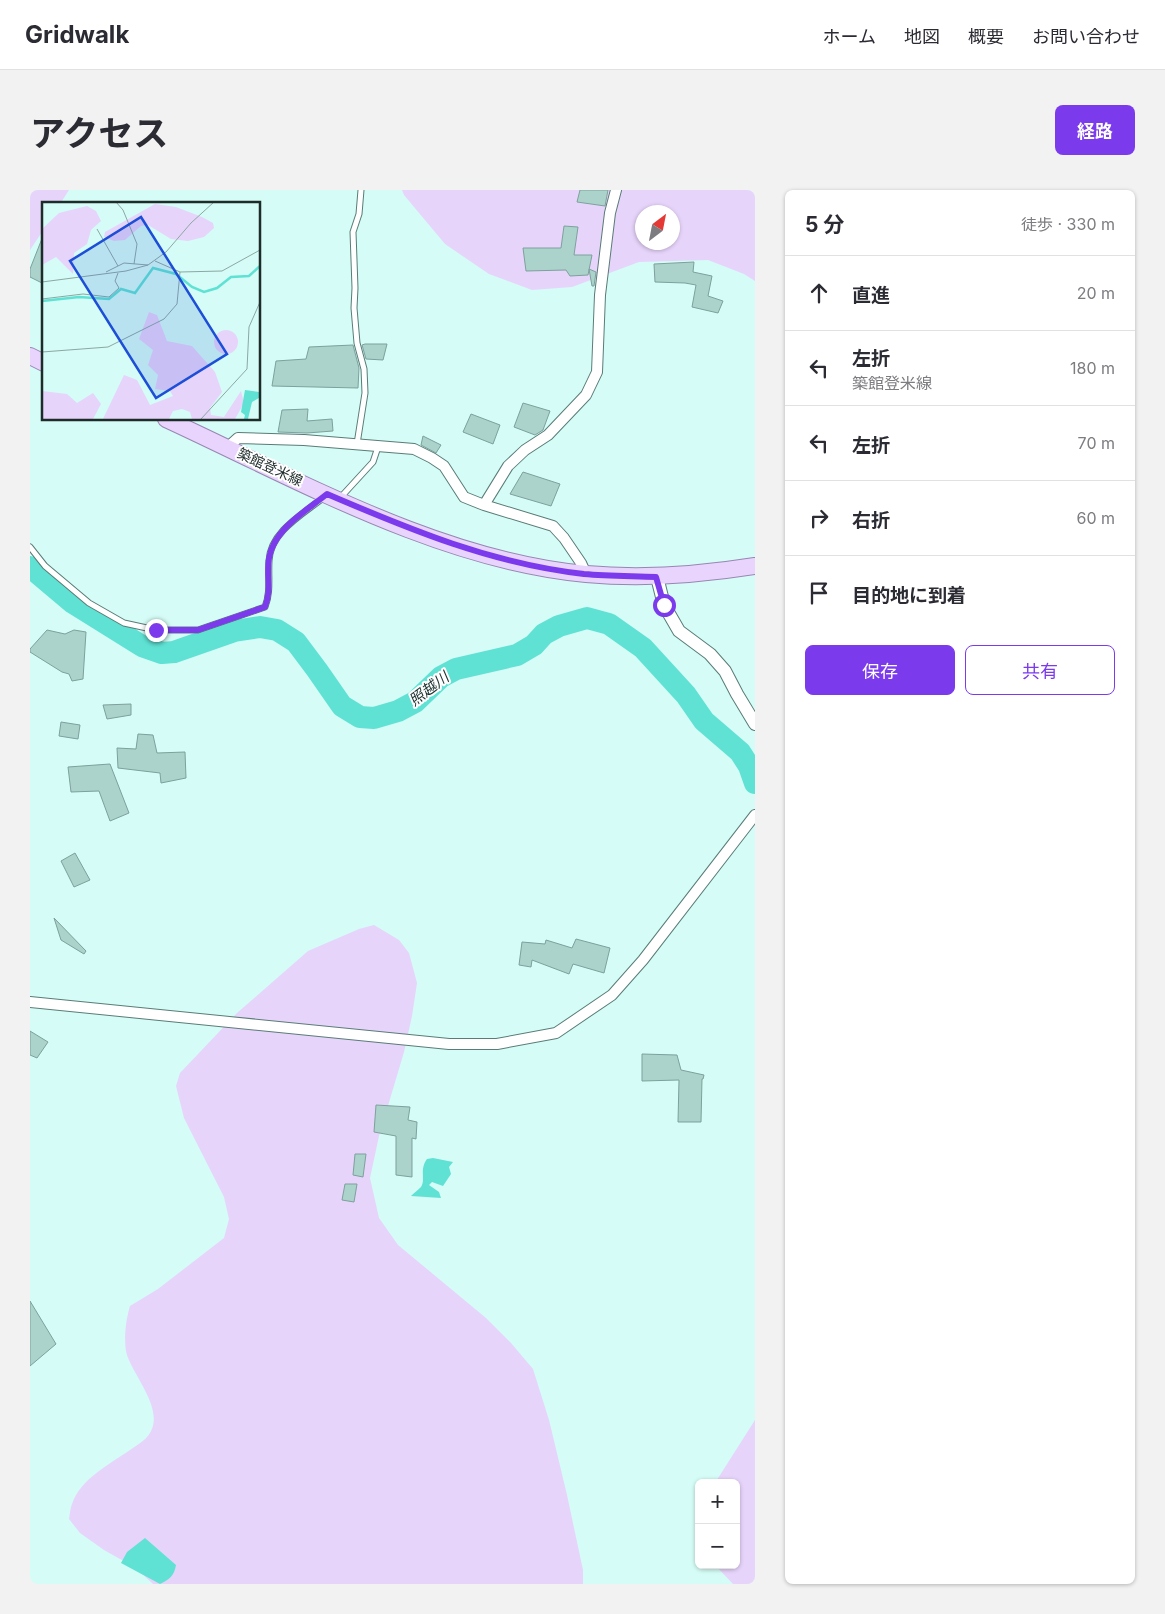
<!DOCTYPE html>
<html lang="ja">
<meta charset="utf-8">
<style>
:root{--surface:#fff;--page:#f2f2f3;--text:#2b2b33;--muted:#7c7c81;--line:#e1e1e2;--accent:#7c3aed}
body{margin:0;font-family:Inter,"Noto Sans JP",sans-serif;background:var(--page);color:var(--text)}
.controls{position:absolute;right:15px;bottom:15px;display:grid;overflow:hidden;border-radius:8px;box-shadow:0 1px 4px #0004}
.controls button{width:45px;height:45px;display:grid;place-items:center;padding:0;border:0;border-bottom:1px solid var(--line);background:var(--surface);color:var(--text);font:25px sans-serif}
.compass{position:absolute;left:605px;top:15px;width:45px;height:45px;border-radius:50%;background:var(--surface);box-shadow:0 1px 4px #0004;rotate:32deg}
.stop{position:absolute;width:15px;height:15px;margin:-11px;border:4px solid #7c3aed;border-radius:50%;background:#fff}
.stop.end{background:#7c3aed;border-color:#fff;box-shadow:0 1px 5px #0008}
.list{margin:0;padding:0;list-style:none}
h2{display:flex;justify-content:space-between;align-items:center;height:65px;margin:0;padding:0 20px;font-size:21px}
h2 small{font-size:16px;font-weight:400;color:var(--muted)}
.list li{display:grid;grid-template-columns:32px 1fr auto;gap:15px;align-items:center;box-sizing:border-box;height:75px;padding:0 20px;border-top:1px solid var(--line)}
.list b{display:block;font-size:19px;white-space:nowrap}
.list p{margin:0;font-size:16px;white-space:nowrap;color:var(--muted)}
.list em{font-size:16px;font-style:normal;color:var(--muted)}
.actions{display:flex;gap:10px;padding:15px 20px}
.actions a{flex:1;padding:11px 0;border:1px solid var(--accent);border-radius:8px;text-align:center;font-size:18px;color:var(--accent)}
.actions .main{background:var(--accent);color:#fff}
.icon{flex:none;width:28px;height:28px;fill:none;stroke:currentColor;stroke-width:2;stroke-linecap:round;stroke-linejoin:round}
.map{position:relative;flex:none;width:725px;height:1394px;overflow:hidden;border-radius:8px}
header{display:flex;align-items:center;gap:30px;box-sizing:border-box;height:70px;padding:0 25px;background:var(--surface);border-bottom:1px solid var(--line)}
header strong{font-size:24px}
nav{display:flex;gap:28px;margin-inline-start:auto;font-size:18px}
.intro{display:flex;align-items:center;justify-content:space-between;box-sizing:border-box;height:120px;padding:0 30px}
h1{margin:0;font-size:35px}
.button{padding:12px 22px;border-radius:8px;background:var(--accent);color:#fff;font-size:18px;font-weight:700}
main{display:flex;gap:30px;padding:0 30px}
aside{flex:1;background:var(--surface);border-radius:8px;box-shadow:0 1px 4px #0004}
.map>svg:first-child{display:block}
.green{fill:#e7d4fb;fill-rule:evenodd}
.water{fill:#5fe2d4}
.lines{fill:none;stroke-linecap:round;stroke-linejoin:round}
.river{stroke:#5fe2d4;stroke-width:22}
.building{fill:#acd2cc;stroke:#7da19c}
.service-casing{stroke:#597c77;stroke-width:7}
.minor-casing{stroke:#597c77;stroke-width:12}
.tertiary-casing{stroke:#597c77;stroke-width:14}
.primary-casing{stroke:#9886b2;stroke-width:18}
.service{stroke:#fff;stroke-width:5}
.minor{stroke:#fff;stroke-width:10}
.tertiary{stroke:#fff;stroke-width:12}
.primary{stroke:#e9d4fd;stroke-width:16}
.route{stroke:#7c3aed;stroke-width:6}
.labels{text-anchor:middle;stroke-width:4;stroke-linejoin:round;paint-order:stroke}
.street-label{font-size:14px;fill:#1d2b29;stroke:#fff}
.water-label{font-size:15px;font-style:italic;fill:#1b322f;stroke:#fff}
.inset-river{fill:none;stroke:#5fe2d4;stroke-width:2.5}
.inset-road{fill:none;stroke:#8ba8a4;stroke-width:1}
.view{fill:#1d4ed8;fill-opacity:0.15;stroke:#1d4ed8;stroke-width:2.5}
.inset-edge{fill:none;stroke:#1d2b29;stroke-width:2.5}
</style>
<header>
<strong>Gridwalk</strong>
<nav><a>ホーム</a><a>地図</a><a>概要</a><a>お問い合わせ</a></nav>
</header>
<div class="intro"><h1>アクセス</h1><a class="button">経路</a></div>
<main>
<div class="map">
<svg width="725" height="1394" viewBox="0 0 725 1394">
<rect width="100%" height="100%" fill="#d5fcf6"/>
<!-- green -->
<path class="green" d="M0,0H39L30,14H14V39L0,60Z
M372,0H725V91L714,84L678,70L609,72L542,97L502,100L459,84L415,54L374,5ZM612,22H642V52H612Z
M344,735L369,750L379,763L387,793L382,826L374,862L349,946L340,988L349,1028L368,1055L456,1128L481,1153L503,1179L519,1230L537,1305L553,1380V1394H123L106,1378L74,1360L50,1343L39,1329C40,1324 40,1319 42,1314C50,1289 80,1274 100,1260C109,1254 118,1249 122,1239C131,1216 104,1186 97,1165C93,1151 96,1129 100,1116L128,1099L194,1048L199,1029L194,1007L154,928L146,896L150,883L207,823L278,761L329,739Z
M725,1230V1394H703L685,1375H706V1293H685Z"/>
<!-- water -->
<path class="water" d="M403,968L423,972L419,977L421,984L413,996L402,992L399,995L409,1002L411,1008L381,1006C384,1003 388,1000 391,997C396,989 389,980 397,969Z
M115,1348L146,1375C144,1386 140,1389 130,1394L91,1373L97,1362Z"/>
<g class="lines">
<!-- river -->
<path class="river" d="M0,377L43,413L112,456L132,463L144,462L204,441L230,437L247,440L266,452L287,480L312,516L330,527L344,528L368,521L385,512L411,487L426,479L487,465L504,455L514,444L529,436L557,428L579,434L613,458L656,505L674,531L710,562L719,576L725,593"/>
</g>
<!-- building -->
<path class="building" d="M550,0H578L575,16L547,12Z
M534,36L548,37L544,65H562L558,85L540,86L536,80L496,81L493,58H531Z
M13,46H14V94L0,87V79Z
M664,72L663,82L682,86L678,106L693,111L688,123L662,117L666,95L655,93L625,92L624,74Z
M559,79L566,82L564,96H562Z
M335,154H357L353,170L336,169L332,155Z
M323,155L329,178L328,198L242,196L246,171L276,169L279,157Z
M493,213L520,221L513,240L505,245L484,237Z
M278,219L277,231L302,229L303,241L277,243L248,242L252,220Z
M441,224L470,235L463,254L433,242Z
M393,246L411,255L406,263L391,255Z
M493,282L530,294L521,316L480,304Z
M17,440L35,444L44,440L56,442L53,489L42,491L39,484L32,482L0,462V459Z
M101,514V525L77,529L73,515Z
M31,532L50,535L48,549L29,546Z
M108,544L123,545L127,563L155,562L156,588L131,593L130,583L88,578L87,558L106,559Z
M80,574L99,623L80,631L69,601L41,602L38,577Z
M45,663L60,690L44,697L31,671Z
M24,728L56,761L54,764L31,750Z
M546,749L580,758L574,783L543,774L539,784L502,770L501,777L489,775L492,752L515,754L516,750L542,758Z
M0,841L18,852L7,868L0,865Z
M612,864L647,865L651,880L674,885L673,889H672L671,932H648L649,890L612,891Z
M346,915L380,917L378,930L387,932L386,949L382,948V987L366,985V946L344,942Z
M325,964H336L333,987L323,985Z
M315,994H327L324,1012L312,1010Z
M0,1111L26,1154L0,1176Z"/>
<g class="lines">
<!-- service casing -->
<g class="service-casing">
<path id="service" d="M327,254L335,203L334,179L327,153L324,118L325,98L323,42L329,24L331,0
M310,308L343,272L348,257
M0,357L15,376L59,413L94,433L126,440H168L235,417C241,402 238,387 239,371C240,342 273,324 293,308"/>
</g>
<!-- minor casing -->
<g class="minor-casing">
<path id="minor" d="M198,257L208,248L274,250L384,259L402,268L414,276L434,307L454,315L523,336L534,348L551,373L556,384
M454,315L478,276L495,260L518,245L556,205L567,182L570,105L580,23L586,0
M0,812L419,854H467L526,843L582,805L613,770L725,625"/>
</g>
<!-- tertiary casing -->
<g class="tertiary-casing">
<path id="tertiary" d="M627,387L634,415L649,441L680,464L695,481L707,504L725,534"/>
</g>
<!-- primary casing -->
<g class="primary-casing">
<path id="primary" d="M0,166L14,173
M136,229C266,289 411,371 556,384C612,389 669,385 725,376"/>
</g>
<!-- service -->
<use href="#service" class="service"/>
<!-- minor -->
<use href="#minor" class="minor"/>
<!-- tertiary -->
<use href="#tertiary" class="tertiary"/>
<!-- primary -->
<use href="#primary" class="primary"/>
</g>
<g class="lines">
<!-- route -->
<path class="route" d="M126,440H168L235,417C242,399 236,386 239,368C244,339 276,321 297,304C381,340 463,374 554,384C578,386 603,386 626,387L634,415"/>
</g>
<g class="labels">
<!-- street labels -->
<g class="street-label">
<text transform="translate(240 277) rotate(25)" y="5">築館登米線</text>
</g>
<!-- water labels -->
<g class="water-label">
<text transform="translate(399 499) rotate(-37)" y="5">照越川</text>
</g>
</g>
<!-- overview -->
<g transform="translate(12 12)">
<rect width="218" height="218" fill="#d5fcf6"/>
<path d="M113,2L134,5L160,15L171,21L172,26L162,35L146,39L129,37L106,23L99,24L83,38L72,39L62,35L63,30ZM45,4L54,9L59,19L49,28L45,42L32,51L31,72L14,55L0,63V27L17,11ZM107,110L115,113L125,139L150,144L173,170L180,190L168,206L169,213L182,215L199,189L202,201L193,217H150L148,210L140,207L131,209L127,217H61L82,173L95,178L108,203L131,194L128,189L113,187L116,173L106,163L111,148L97,137ZM172 140a12 12 0 1 1 24 0a12 12 0 1 1-24 0ZM0,189L25,192L35,201L51,191L59,202L51,217H0Z" fill="#e7d4fb"/>
<path d="M203,188L217,190V196L210,200L206,217H202L203,213L199,210Z" fill="#5fe2d4"/>
<path class="inset-river" d="M0,99L37,95L67,97L79,87L93,91L111,66L134,72L150,85L162,90L175,86L189,75L207,74L218,64"/>
<path class="inset-road" d="M74,0L81,8L95,42L92,62M55,27L76,64M113,59L138,70L180,69L218,48M64,70L82,61L106,63M0,80L84,69L106,63L124,50L149,21L172,0M0,97L41,92L67,95L77,86L73,79L76,71M0,150L66,145L122,117L135,102L138,70M159,217L205,167L207,125L218,100"/>
<path class="view" d="M99,15L185,152L114,196L28,59Z"/>
<rect width="218" height="218" class="inset-edge"/>
</g>
</svg>
<div class="controls">
<button>+</button>
<button>−</button>
</div>
<svg class="compass" viewBox="-18 -18 36 36"><path d="M0-13l5 13h-10z" fill="#e53935"/><path d="M0 13l5-13h-10z" fill="#7c7c81"/></svg>
<div class="stop" style="left:634px;top:415px"></div>
<div class="stop end" style="left:126px;top:440px"></div>
</div>
<aside>
<h2>5 分<small>徒歩 · 330 m</small></h2>
<ul class="list">
<li><svg class="icon" aria-label="ahead" viewBox="0 0 24 24"><path d="M12 20V5M6 11l6-6 6 6"/></svg><div><b>直進</b></div><em>20 m</em></li>
<li><svg class="icon" aria-label="left" viewBox="0 0 24 24"><path d="M17 20v-9H6M10 6l-5 5 5 5"/></svg><div><b>左折</b><p>築館登米線</p></div><em>180 m</em></li>
<li><svg class="icon" aria-label="left" viewBox="0 0 24 24"><path d="M17 20v-9H6M10 6l-5 5 5 5"/></svg><div><b>左折</b></div><em>70 m</em></li>
<li><svg class="icon" aria-label="right" viewBox="0 0 24 24"><path d="M7 20v-9h11M14 6l5 5-5 5"/></svg><div><b>右折</b></div><em>60 m</em></li>
<li><svg class="icon" aria-label="arrive" viewBox="0 0 24 24"><path d="M6 21V4h12l-3 4 3 4H6"/></svg><div><b>目的地に到着</b></div></li>
</ul>
<div class="actions"><a class="main">保存</a><a>共有</a></div>
</aside>
</main>
